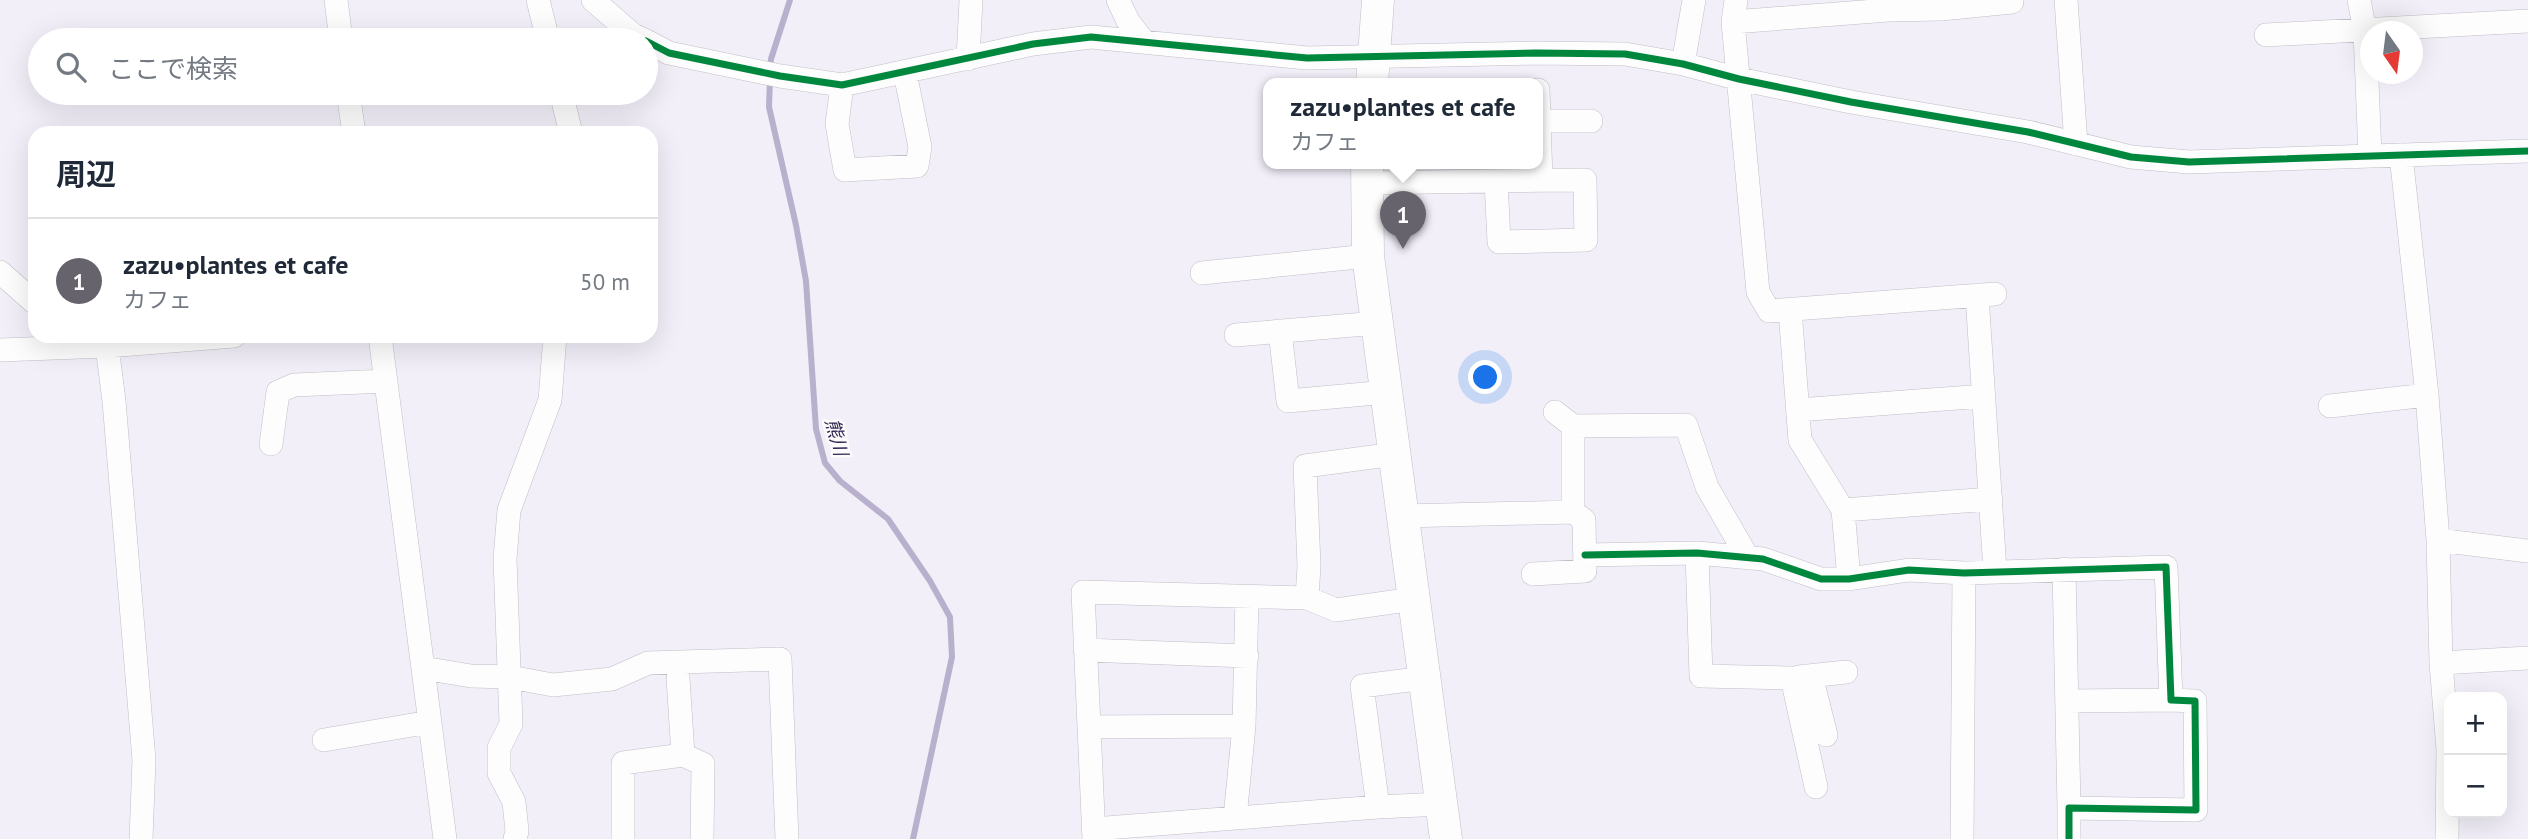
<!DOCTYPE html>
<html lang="ja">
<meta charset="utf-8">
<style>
:root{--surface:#fff;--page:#f2f2f3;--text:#1f2937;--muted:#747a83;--line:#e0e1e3;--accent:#66636c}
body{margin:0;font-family:"PT Sans","Noto Sans JP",sans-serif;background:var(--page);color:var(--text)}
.controls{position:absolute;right:21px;bottom:21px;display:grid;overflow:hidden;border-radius:14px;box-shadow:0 7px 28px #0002}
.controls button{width:63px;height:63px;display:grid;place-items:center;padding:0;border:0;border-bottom:2px solid var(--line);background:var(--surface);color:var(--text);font:35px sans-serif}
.compass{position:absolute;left:2360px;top:21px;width:63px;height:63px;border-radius:50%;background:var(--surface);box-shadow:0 7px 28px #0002;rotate:166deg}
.you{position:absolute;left:1486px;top:378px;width:24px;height:24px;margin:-18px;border:5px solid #fff;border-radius:50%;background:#1a73e8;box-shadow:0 0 0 10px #1a73e833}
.badge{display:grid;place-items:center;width:46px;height:46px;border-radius:50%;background:var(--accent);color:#fff;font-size:23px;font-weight:700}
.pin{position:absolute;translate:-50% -58px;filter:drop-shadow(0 2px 4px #0008)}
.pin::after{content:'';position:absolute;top:37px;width:24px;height:21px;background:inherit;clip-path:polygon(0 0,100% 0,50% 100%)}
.popup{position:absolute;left:1263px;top:78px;width:280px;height:91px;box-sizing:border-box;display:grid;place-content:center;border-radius:14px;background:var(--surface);filter:drop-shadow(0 2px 5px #0005);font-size:23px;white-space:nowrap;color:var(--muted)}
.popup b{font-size:26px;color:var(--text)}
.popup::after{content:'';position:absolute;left:50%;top:100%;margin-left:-14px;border:14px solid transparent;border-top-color:var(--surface)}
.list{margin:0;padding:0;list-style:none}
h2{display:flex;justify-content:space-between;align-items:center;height:91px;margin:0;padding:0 28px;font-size:30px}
h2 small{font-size:23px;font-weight:400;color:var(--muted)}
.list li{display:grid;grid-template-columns:46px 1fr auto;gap:21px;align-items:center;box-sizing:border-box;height:126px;padding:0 28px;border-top:2px solid var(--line)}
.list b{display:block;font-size:26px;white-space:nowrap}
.list p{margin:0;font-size:23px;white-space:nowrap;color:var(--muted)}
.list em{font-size:23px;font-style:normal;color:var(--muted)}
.icon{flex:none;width:38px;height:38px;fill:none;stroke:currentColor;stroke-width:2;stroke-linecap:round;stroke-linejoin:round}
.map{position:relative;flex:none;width:2528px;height:839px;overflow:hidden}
.search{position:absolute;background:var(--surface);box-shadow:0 7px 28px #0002;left:28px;top:28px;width:630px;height:77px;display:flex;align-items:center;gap:18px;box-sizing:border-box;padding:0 24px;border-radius:38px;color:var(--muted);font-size:26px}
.panel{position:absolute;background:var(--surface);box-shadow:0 7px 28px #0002;left:28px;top:126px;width:630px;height:217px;border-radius:21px}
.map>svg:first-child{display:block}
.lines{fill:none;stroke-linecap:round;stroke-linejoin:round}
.stream{stroke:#b8b0cc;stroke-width:6}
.street-casing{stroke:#c0bec6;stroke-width:24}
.secondary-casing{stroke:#c0bec6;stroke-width:33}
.street{stroke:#fdfdfe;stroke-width:23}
.secondary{stroke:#fdfdfe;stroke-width:32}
.cycleway-casing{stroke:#fbfcfb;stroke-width:11}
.cycleway{stroke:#00873e;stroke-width:7}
.labels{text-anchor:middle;stroke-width:5;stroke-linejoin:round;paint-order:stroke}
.water-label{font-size:19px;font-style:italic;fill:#332352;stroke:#fbfcfb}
</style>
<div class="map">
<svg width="2528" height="839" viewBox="0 0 2528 839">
<rect width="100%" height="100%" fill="#f2eff9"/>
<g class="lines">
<!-- stream -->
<path class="stream" d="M770,68L771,59L790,0
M770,79L769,107L796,225L806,281L816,429L825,463L840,481L888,519L930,581L950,617L952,657L913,839"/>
<!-- street casing -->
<g class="street-casing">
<path id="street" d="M336,0L341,40
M538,0L548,40
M593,0L633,35L644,40
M1118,0L1128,21L1144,42
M1736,0L1733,22L1758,292L1769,311L1995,294
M2066,0L2076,144
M2359,0L2365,31L2370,156
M1733,22L1888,10L1941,9L2012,2
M2266,35L2528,21
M646,41L669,53L780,76L842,85L1033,44L1091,37L1307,58L1536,53L1625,54L1683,64L1739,79L1851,102L2028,132L2131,157L2189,162L2528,151
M968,59L971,0
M1683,64L1694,0
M842,85L837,124L845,170L917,166L920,147L905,73
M1538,90L1541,180
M348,93L354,133
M561,93L571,133
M1538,121H1591
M2401,155L2427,395L2438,540L2441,663L2448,749L2447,839
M1366,183C1439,182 1512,180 1585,180L1586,240L1499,242L1496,181
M0,272L35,303
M1202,273L1368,256
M1977,295L1995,571
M1790,310L1800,440L1843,510L1991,499
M1280,331L1288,401L1387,392
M1236,335L1377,323
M380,336L445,839
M107,346L114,401L144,760L141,839
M0,350L107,346L234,336
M2330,406L2427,395
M1798,410L1984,396
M1573,426L1686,425L1707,487L1748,558
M271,444L278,392L294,385L386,381
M1843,510L1849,579
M1403,516L1573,512
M2438,540L2528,551
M1697,553L1701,676L1792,678L1816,787
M1585,555L1697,553L1763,559L1821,579H1849L1909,570L1964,573L2166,567L2171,700L2195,701L2196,810L2069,808V839
M2064,569L2069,808
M1533,574L1585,571L1584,520L1573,512V426L1555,412
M1307,598L1309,566L1305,466L1395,454
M1085,650L1247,656
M2441,663L2528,658
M423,668L471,676L510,677L553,685L612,679L648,663L780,659L787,839
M1811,676L1826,735
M1799,677L1846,672
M678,678L683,755L703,764L702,839
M2067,701L2171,700
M1089,727L1244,726
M324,740L430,722
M1378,807L1362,686L1425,678
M1235,818L1244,726L1247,597
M1093,829L1378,807L1442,804
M515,839L517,831L514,802L499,773V748L511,724L505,559L509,510L550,400L555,336
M623,839V763L683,755
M1094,839L1083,592L1307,598L1336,610L1414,599
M1962,839L1964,573"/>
</g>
<!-- secondary casing -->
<g class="secondary-casing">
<path id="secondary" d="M1372,83L1378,0
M1367,163L1368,256L1446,839"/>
</g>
<!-- street -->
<use href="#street" class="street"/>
<!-- secondary -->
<use href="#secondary" class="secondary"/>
<!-- cycleway casing -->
<g class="cycleway-casing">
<path id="cycleway" d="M646,41L669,53L780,76L842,85L1033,44L1091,37L1307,58L1536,53L1625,54L1683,64L1739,79L1851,102L2028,132L2131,157L2189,162L2528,151
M1585,555L1697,553L1763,559L1821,579H1849L1909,570L1964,573L2166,567L2171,700L2195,701L2196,810L2069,808V839"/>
</g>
<!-- cycleway -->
<use href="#cycleway" class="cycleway"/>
</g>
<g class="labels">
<!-- water labels -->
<g class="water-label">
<text transform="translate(837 437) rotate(75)" y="7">熊川</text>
</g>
</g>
</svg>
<div class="controls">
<button>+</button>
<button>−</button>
</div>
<svg class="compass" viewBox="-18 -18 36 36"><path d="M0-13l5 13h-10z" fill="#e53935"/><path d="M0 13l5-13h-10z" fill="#747a83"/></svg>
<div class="you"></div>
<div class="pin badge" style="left:1403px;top:249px">1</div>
<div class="popup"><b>zazu•plantes et cafe</b>カフェ</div>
<div class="search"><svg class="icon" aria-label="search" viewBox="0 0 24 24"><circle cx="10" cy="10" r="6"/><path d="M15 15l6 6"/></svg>ここで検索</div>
<section class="panel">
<h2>周辺<small></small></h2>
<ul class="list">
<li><span class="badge">1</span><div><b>zazu•plantes et cafe</b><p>カフェ</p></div><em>50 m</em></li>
</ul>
</section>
</div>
